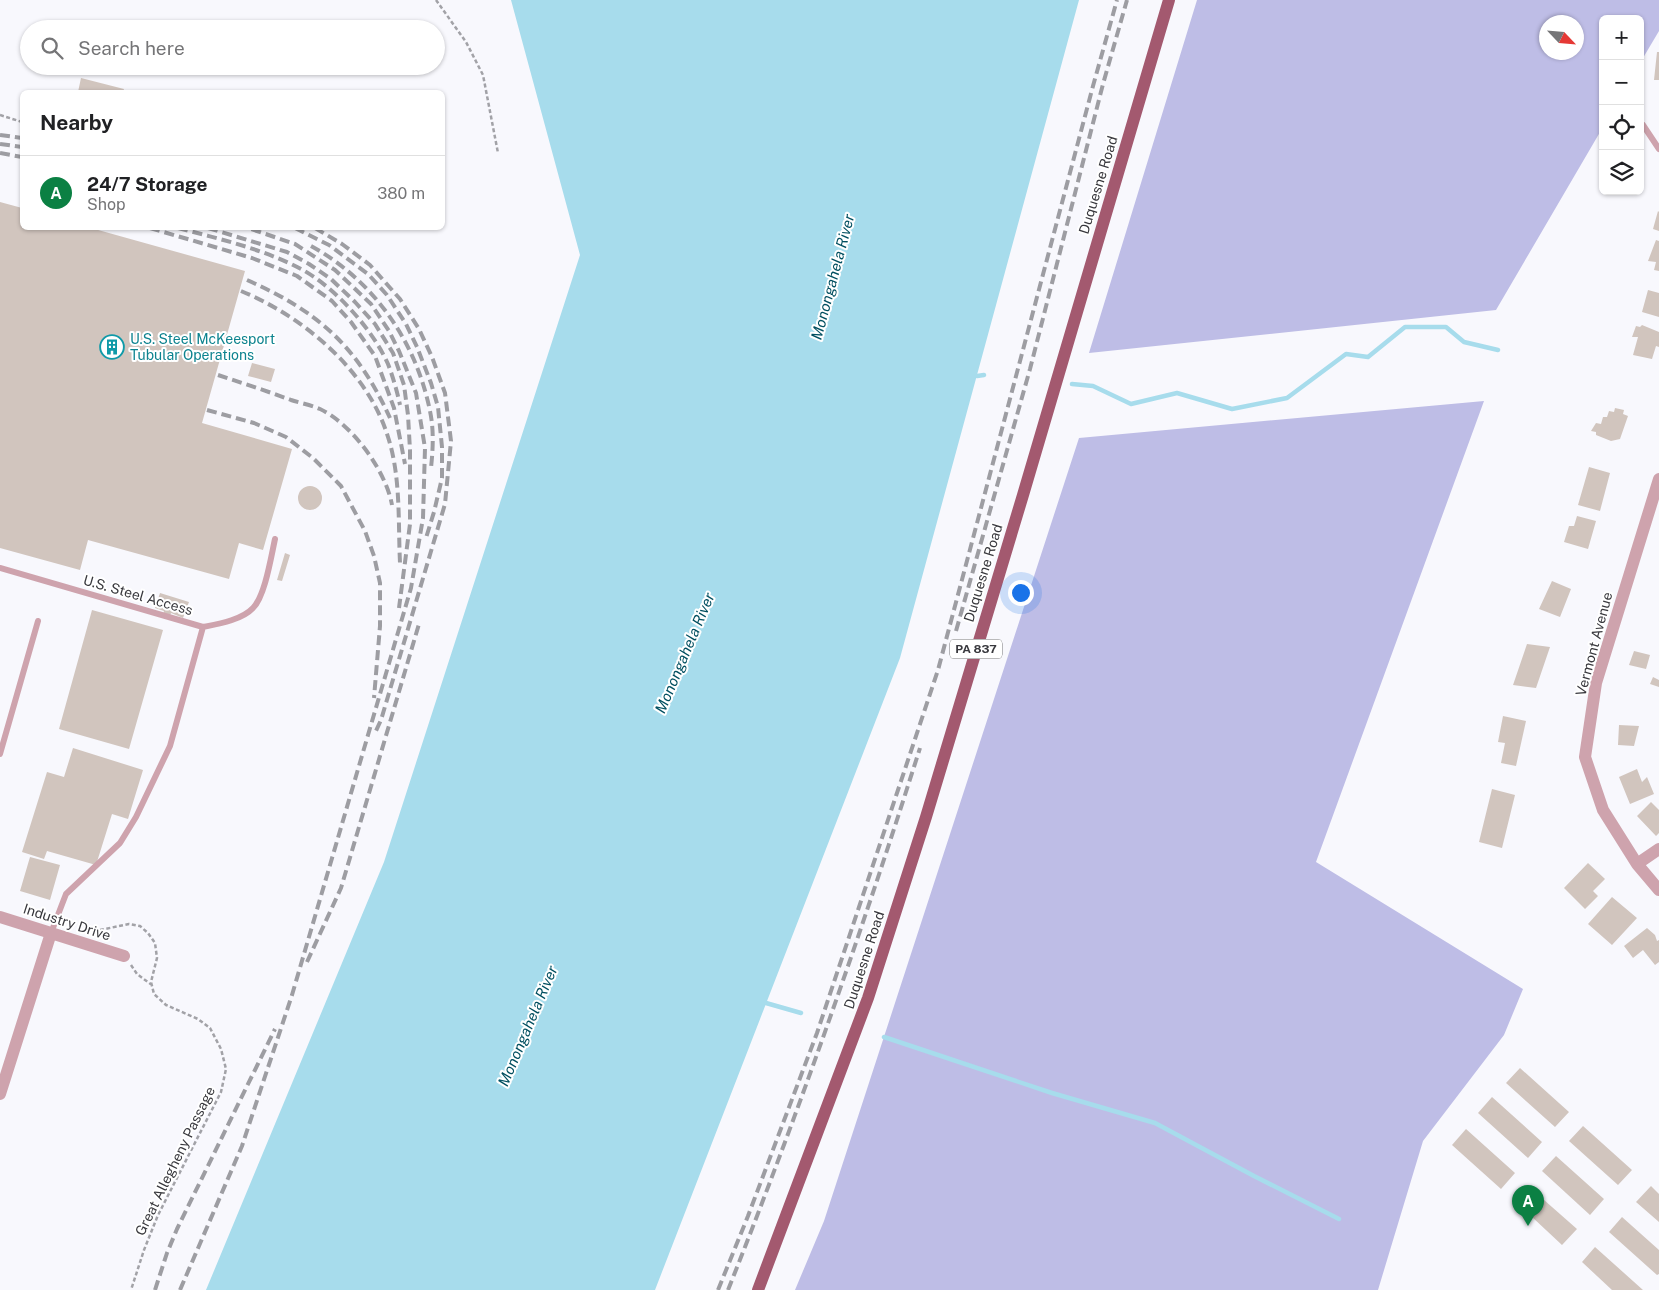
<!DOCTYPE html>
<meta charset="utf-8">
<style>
:root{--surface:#fff;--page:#f2f2f2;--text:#202124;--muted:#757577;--line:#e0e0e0;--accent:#0b8043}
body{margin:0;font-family:"Public Sans",sans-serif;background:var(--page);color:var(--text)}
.controls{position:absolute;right:15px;top:15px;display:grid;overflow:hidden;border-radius:8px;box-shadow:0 1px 4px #0004}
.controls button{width:45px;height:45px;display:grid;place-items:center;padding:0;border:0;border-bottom:1px solid var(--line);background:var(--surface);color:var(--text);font:25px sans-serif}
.compass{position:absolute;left:1539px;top:15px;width:45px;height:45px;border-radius:50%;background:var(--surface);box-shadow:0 1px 4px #0004;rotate:116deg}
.you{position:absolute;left:1020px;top:592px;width:18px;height:18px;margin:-12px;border:4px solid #fff;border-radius:50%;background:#1a73e8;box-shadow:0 0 0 8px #1a73e833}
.badge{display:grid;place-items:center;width:32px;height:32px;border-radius:50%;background:var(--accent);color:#fff;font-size:16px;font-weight:700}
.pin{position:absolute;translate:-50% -41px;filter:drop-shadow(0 1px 2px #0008)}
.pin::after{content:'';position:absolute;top:26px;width:18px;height:15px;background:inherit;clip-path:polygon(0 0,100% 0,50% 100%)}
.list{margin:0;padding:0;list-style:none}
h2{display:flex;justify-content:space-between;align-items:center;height:65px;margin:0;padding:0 20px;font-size:21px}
h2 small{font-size:16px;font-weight:400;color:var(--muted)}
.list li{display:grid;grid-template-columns:32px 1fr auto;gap:15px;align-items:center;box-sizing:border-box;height:75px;padding:0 20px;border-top:1px solid var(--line)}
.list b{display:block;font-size:19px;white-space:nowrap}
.list p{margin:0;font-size:16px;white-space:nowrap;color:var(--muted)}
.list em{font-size:16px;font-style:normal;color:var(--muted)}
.icon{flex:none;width:28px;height:28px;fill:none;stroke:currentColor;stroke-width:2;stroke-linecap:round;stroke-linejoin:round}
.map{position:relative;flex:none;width:1659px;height:1290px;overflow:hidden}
.search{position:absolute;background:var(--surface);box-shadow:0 1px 4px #0004;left:20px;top:20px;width:425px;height:55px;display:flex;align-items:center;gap:12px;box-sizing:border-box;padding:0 18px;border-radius:28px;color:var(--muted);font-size:19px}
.panel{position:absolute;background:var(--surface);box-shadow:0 1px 4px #0004;left:20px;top:90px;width:425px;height:140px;border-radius:8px}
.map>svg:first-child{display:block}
.forest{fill:#bebde6;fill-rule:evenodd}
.water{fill:#a7dcec}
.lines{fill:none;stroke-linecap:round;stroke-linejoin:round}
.stream{stroke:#a7dcec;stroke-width:4.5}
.building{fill:#d1c5be}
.path{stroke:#a2a2a7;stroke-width:2.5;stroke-dasharray:4 2.5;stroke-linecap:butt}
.lane{stroke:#cea3ad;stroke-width:6}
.street{stroke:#cea3ad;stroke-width:12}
.primary{stroke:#a3596f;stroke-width:12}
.rail{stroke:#9d9da2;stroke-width:4;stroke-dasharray:10 5;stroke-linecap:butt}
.labels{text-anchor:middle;stroke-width:4;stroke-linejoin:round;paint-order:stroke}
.shield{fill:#fff;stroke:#747477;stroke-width:1}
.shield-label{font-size:12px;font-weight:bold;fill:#38383d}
.street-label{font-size:14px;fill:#38383d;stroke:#fff}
.culture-label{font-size:14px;fill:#0d838f;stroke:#fff;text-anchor:start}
.water-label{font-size:15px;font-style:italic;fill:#014f60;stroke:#fff}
</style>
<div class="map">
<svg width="1659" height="1290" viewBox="0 0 1659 1290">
<rect width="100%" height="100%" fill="#f8f8fd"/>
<!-- forest -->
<path class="forest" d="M1197,0H1659V31L1640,63V19H1603V127L1496,310L1089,353ZM1546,22H1576V52H1546Z
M1484,401L1316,862L1523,989L1504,1035L1423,1141L1378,1290H795L824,1221L1079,438Z"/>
<!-- water -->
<path class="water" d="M511,0H1079L900,658L655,1290H206L384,862L580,255Z"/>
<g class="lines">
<!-- stream -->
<path class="stream" d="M977,376L984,375
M1072,384L1093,386L1131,404L1177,393L1232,409L1287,398L1346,354L1368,357L1405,327H1446L1464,342L1498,350
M766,1003L801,1013
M884,1037L1052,1093L1155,1123L1254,1176L1339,1219"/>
</g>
<!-- building -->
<path class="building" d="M96,23L115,28V29H95Z
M1657,52H1659V80H1654Z
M81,78L124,89L123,92H78Z
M0,202L22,208V228H91L245,271L202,423L292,449L263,550L239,543L229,579L88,540L80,570L0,548Z
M1658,211L1659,212V231L1653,229Z
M1656,240L1659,241V271L1654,270L1656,262L1648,261Z
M1648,290L1659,293V317L1642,312Z
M1642,325L1659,332V347L1656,346L1652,359L1633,355L1638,337H1632L1636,326L1640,327Z
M252,363L275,369L271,382L248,376Z
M1615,408L1624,410L1623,414L1628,416L1620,439L1611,441L1596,435V432L1591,431L1596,423L1601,424L1603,417H1607L1609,411L1614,412Z
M1589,467L1610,473L1600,511L1578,505Z
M298 498a12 12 0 1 1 24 0a12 12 0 1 1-24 0Z
M1577,516L1596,521L1588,549L1564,542L1569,526H1574Z
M285,553L290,555L282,581L277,580Z
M1552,581L1571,589L1560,617L1539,609Z
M160,593L189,602L183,618L171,613L170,616L163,614L164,611L155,608Z
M92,610L163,630L129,749L59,729Z
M1527,644L1550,647L1536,688L1513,685Z
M1634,651L1650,655L1646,669L1629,665Z
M1653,677L1659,680V687L1650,684Z
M1503,716L1526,721L1516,766L1501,763L1505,743L1498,742Z
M1619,725L1639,726L1634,746L1618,745Z
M73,748L143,770L128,819L112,814L96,865L47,851L44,859L22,852L47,772L64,777Z
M1637,769L1642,782L1647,777L1654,794L1630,804L1619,777Z
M1492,789L1515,795L1502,848L1479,842Z
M1651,802L1659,810V833L1656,836L1637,816Z
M30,857L60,865L50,900L20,891Z
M1588,863L1605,879L1593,891L1598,896L1585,909L1564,888Z
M1612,897L1637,918L1612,945L1588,924Z
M1647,928L1655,935L1657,941L1659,940V962L1655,965L1643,950L1633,958L1624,946Z
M1520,1068L1569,1112L1555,1127L1506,1083Z
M1492,1097L1542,1142L1528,1158L1478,1113Z
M1583,1126L1632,1170L1618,1185L1569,1141Z
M1466,1129L1515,1173L1501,1189L1452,1145Z
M1556,1156L1604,1199L1590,1215L1542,1171Z
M1527,1185L1577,1229L1562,1245L1514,1200Z
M1651,1186L1659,1194V1222L1636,1202Z
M1622,1217L1659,1250V1274L1657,1275L1609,1232Z
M1595,1247L1643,1290H1612L1582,1262Z"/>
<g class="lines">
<!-- path -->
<path class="path" d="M436,0L466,42L483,75L498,153
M0,115L22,122
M87,929L100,930L129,924L140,926L148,933L155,943L157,958L151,982L154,994L166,1005L198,1019L210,1028L221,1049L226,1069L221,1092L158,1215L144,1250L131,1290
M131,965L137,974L152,985"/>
<!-- lane -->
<path class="lane" d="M1643,125L1659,149
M0,568L203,627C218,624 242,620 253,608C265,596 271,557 275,539
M0,754L38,621
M51,933L66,894L120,843L136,817L170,746L203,627"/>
<!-- street -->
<path class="street" d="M1659,479L1596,683L1585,757L1603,810L1637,864L1659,890
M1637,864L1659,849
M0,917L124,956
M0,1094L51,933"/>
<!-- primary -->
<path class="primary" d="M758,1290L868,998L926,817L1023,495L1169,0"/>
<!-- rail -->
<path class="rail" d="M0,135L22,138
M0,144L22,147
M0,153L22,157
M150,228L252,258L297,276L332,301L351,322L375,356L394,408L405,464
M178,228C220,239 263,249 301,269C335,287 373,330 388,364C393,377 397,391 400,405
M208,228L287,252L309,264L331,279L355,302L375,324L393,353L404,385L408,415L410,450V524L399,608
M295,228L329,245L368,274L387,295L406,324L417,347L431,383L438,407L442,447V478L434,512L426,538
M315,228L342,244L370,265L400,299L419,329L432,357L445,393L451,441L445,504L381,720L375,733
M311,246C373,280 416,341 430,411C434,430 433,449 431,468
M247,280C319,312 357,346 390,418
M241,291C304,317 368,371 388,437C401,477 398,522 400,563
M218,375C242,383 267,391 291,400C300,403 311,405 320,409C352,424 386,471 392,505
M207,410L254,423L286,437L313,458L341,486L365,531L374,556L380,583V626L374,698
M956,631L1030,369L1103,84L1127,0
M307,962L341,888L419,624
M155,1290L167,1253L177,1229L275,1029
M180,1290L242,1146L292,995L411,588L423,518L425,448L416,393L399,351L389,331L371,304L335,270L295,244L248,228
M718,1290L748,1216L817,1033L938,670L1093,86L1117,0
M728,1290C799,1112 862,931 920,748"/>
</g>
<!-- icons -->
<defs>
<g id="building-ring" transform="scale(1.25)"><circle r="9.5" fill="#fff" stroke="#0f9aa8" stroke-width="1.5"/><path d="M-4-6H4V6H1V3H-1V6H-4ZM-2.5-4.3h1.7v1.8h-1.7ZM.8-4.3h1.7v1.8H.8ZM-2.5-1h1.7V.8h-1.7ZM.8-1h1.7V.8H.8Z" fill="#0f9aa8"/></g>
</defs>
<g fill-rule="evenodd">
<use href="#building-ring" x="112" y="347"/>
</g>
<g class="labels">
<!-- shield labels -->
<rect class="shield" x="950" y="639.5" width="52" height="19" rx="4"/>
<g class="shield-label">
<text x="976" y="653">PA 837</text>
</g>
<!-- street labels -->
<g class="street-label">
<text transform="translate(1098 185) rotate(-73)" y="5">Duquesne Road</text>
<text transform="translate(983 573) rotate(-73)" y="5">Duquesne Road</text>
<text transform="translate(138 595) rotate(16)" y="5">U.S. Steel Access</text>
<text transform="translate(1594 644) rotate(-75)" y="5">Vermont Avenue</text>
<text transform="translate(67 922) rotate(18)" y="5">Industry Drive</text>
<text transform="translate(864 960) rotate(-72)" y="5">Duquesne Road</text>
<text transform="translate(175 1161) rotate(-64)" y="5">Great Allegheny Passage</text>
</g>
<!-- culture labels -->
<g class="culture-label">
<text x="130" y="344">U.S. Steel McKeesport<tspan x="130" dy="16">Tubular Operations</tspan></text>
</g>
<!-- water labels -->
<g class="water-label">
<text transform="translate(833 277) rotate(-75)" y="5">Monongahela River</text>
<text transform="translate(685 653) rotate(-67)" y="5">Monongahela River</text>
<text transform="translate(528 1026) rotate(-67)" y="5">Monongahela River</text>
</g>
</g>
</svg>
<div class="controls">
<button>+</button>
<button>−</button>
<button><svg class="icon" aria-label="locate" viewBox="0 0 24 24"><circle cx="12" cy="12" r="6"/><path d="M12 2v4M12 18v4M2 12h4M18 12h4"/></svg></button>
<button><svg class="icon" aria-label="layers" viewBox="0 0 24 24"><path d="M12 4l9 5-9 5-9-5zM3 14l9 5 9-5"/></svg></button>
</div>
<svg class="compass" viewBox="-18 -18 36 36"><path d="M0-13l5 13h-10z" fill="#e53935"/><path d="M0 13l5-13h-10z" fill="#757577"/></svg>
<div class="you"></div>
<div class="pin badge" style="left:1528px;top:1226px">A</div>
<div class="search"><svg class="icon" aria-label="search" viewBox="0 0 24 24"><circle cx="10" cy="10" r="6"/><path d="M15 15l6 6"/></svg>Search here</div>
<section class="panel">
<h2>Nearby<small></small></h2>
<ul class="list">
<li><span class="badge">A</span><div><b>24/7 Storage</b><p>Shop</p></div><em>380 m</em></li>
</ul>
</section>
</div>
